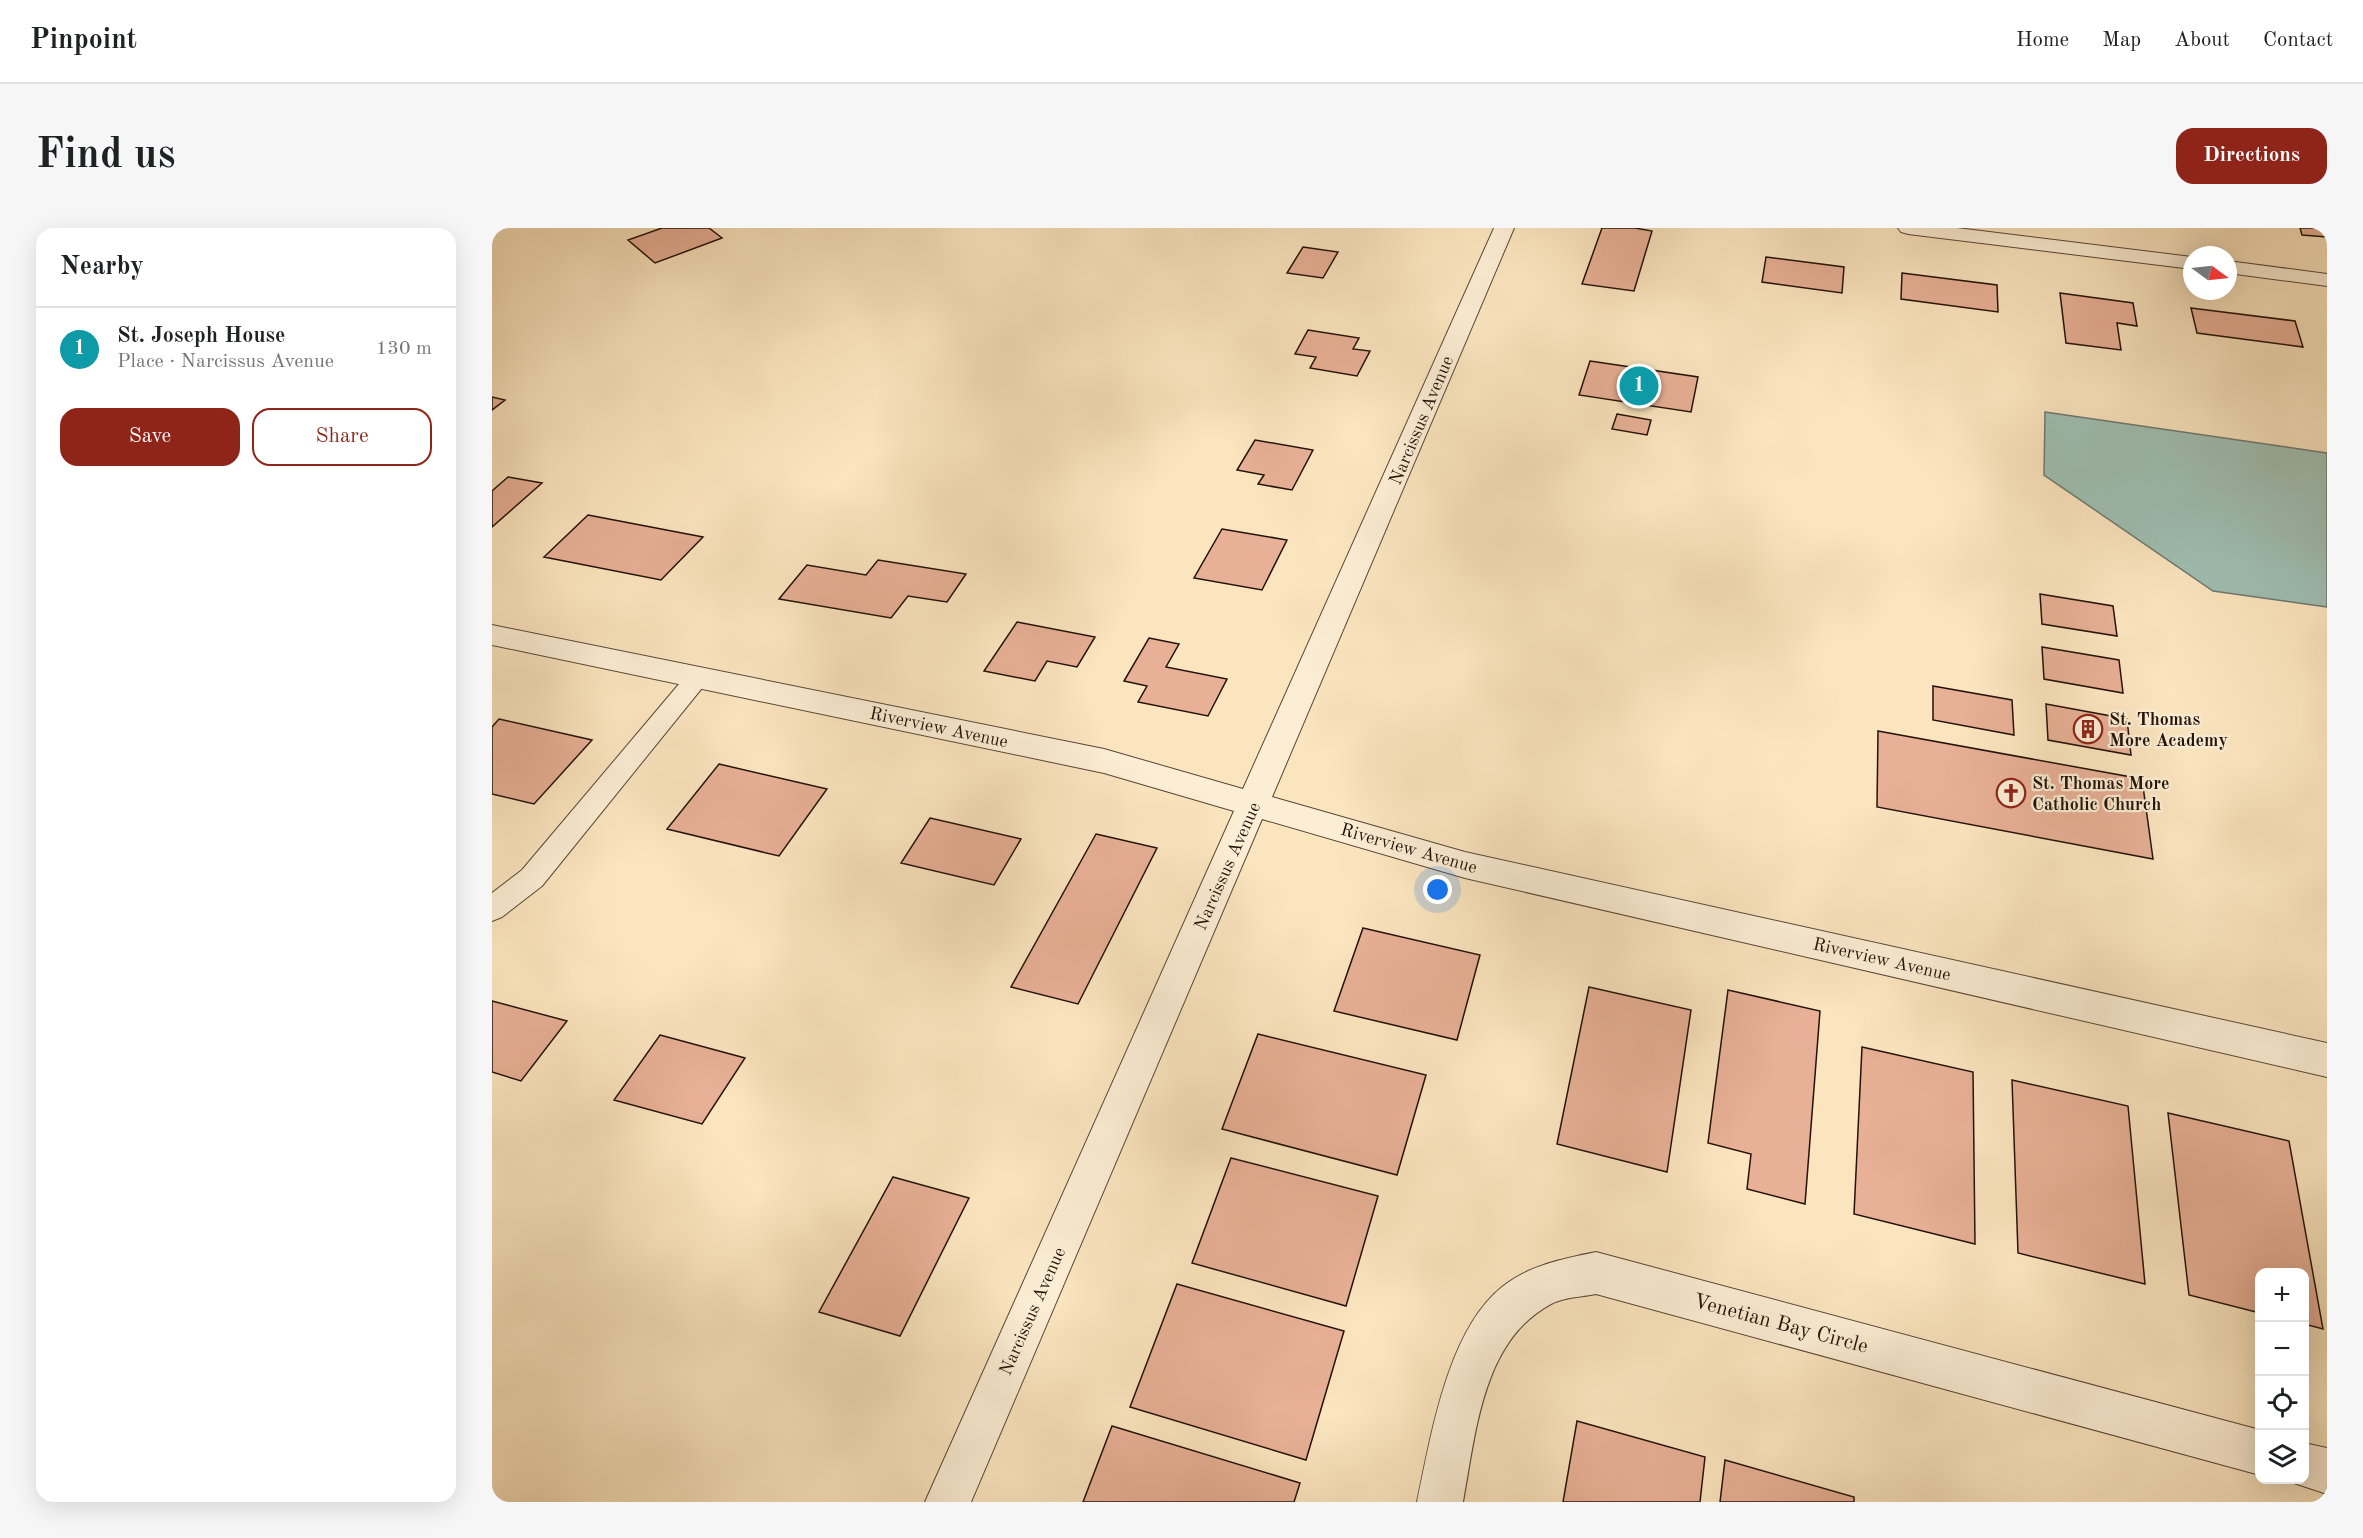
<!DOCTYPE html>
<meta charset="utf-8">
<style>
:root{--surface:#fff;--page:#f6f6f6;--text:#202124;--muted:#757577;--line:#e0e0e0;--accent:#8f2418}
body{margin:0;font-family:"Old Standard TT",serif;background:var(--page);color:var(--text)}
.controls{position:absolute;right:18px;bottom:18px;display:grid;overflow:hidden;border-radius:12px;box-shadow:0 6px 24px #0002}
.controls button{width:54px;height:54px;display:grid;place-items:center;padding:0;border:0;border-bottom:2px solid var(--line);background:var(--surface);color:var(--text);font:30px sans-serif}
.compass{position:absolute;left:1691px;top:18px;width:54px;height:54px;border-radius:50%;background:var(--surface);box-shadow:0 6px 24px #0002;rotate:105deg}
.you{position:absolute;left:946px;top:662px;width:21px;height:21px;margin:-15px;border:4px solid #fff;border-radius:50%;background:#1a73e8;box-shadow:0 0 0 9px #1a73e833}
.badge{display:grid;place-items:center;width:39px;height:39px;border-radius:50%;background:var(--accent);color:#fff;font-size:20px;font-weight:700}
.pin{position:absolute;translate:-50% -50%;border:3px solid #fff;box-shadow:0 2px 6px #0006}
.list{margin:0;padding:0;list-style:none}
h2{display:flex;justify-content:space-between;align-items:center;height:78px;margin:0;padding:0 24px;font-size:26px}
h2 small{font-size:20px;font-weight:400;color:var(--muted)}
.list li{display:grid;grid-template-columns:39px 1fr auto;gap:18px;align-items:center;box-sizing:border-box;height:84px;padding:0 24px;border-top:2px solid var(--line)}
.list b{display:block;font-size:22px;white-space:nowrap}
.list p{margin:0;font-size:20px;white-space:nowrap;color:var(--muted)}
.list em{font-size:20px;font-style:normal;color:var(--muted)}
.actions{display:flex;gap:12px;padding:18px 24px}
.actions a{flex:1;padding:14px 0;border:2px solid var(--accent);border-radius:18px;text-align:center;font-size:21px;color:var(--accent)}
.actions .main{background:var(--accent);color:#fff}
.icon{flex:none;width:33px;height:33px;fill:none;stroke:currentColor;stroke-width:2;stroke-linecap:round;stroke-linejoin:round}
.map{position:relative;flex:none;width:1835px;height:1274px;overflow:hidden;border-radius:18px}
header{display:flex;align-items:center;gap:36px;box-sizing:border-box;height:84px;padding:0 30px;background:var(--surface);border-bottom:2px solid var(--line)}
header strong{font-size:28px}
nav{display:flex;gap:33px;margin-inline-start:auto;font-size:21px}
.intro{display:flex;align-items:center;justify-content:space-between;box-sizing:border-box;height:144px;padding:0 36px}
h1{margin:0;font-size:42px}
.button{padding:15px 27px;border-radius:18px;background:var(--accent);color:#fff;font-size:21px;font-weight:700}
main{display:flex;gap:36px;padding:0 36px}
aside{flex:1;background:var(--surface);border-radius:18px;box-shadow:0 6px 24px #0002}
.map>svg:first-child{display:block}
.water{fill:#9fbfb3;stroke:#6d7a6f;stroke-width:1.5}
.building{fill:#e8b096;stroke:#22120a;stroke-width:1.5}
.lines{fill:none;stroke-linecap:round;stroke-linejoin:round}
.service-casing{stroke:#584737;stroke-width:2}
.minor-casing{stroke:#584737;stroke-width:2}
.service{fill:#fceed5;fill-rule:evenodd}
.minor{fill:#fceed5;fill-rule:evenodd}
.labels{text-anchor:middle;stroke-width:4.5;stroke-linejoin:round;paint-order:stroke}
.street-label{font-size:18px;fill:#22120a;stroke:#fceed5}
.poi-label{font-size:18px;font-weight:bold;fill:#22120a;stroke:#fceed5;text-anchor:start}
.near-street-label{font-size:21px;fill:#22120a;stroke:#fceed5}
</style>
<header>
<strong>Pinpoint</strong>
<nav><a>Home</a><a>Map</a><a>About</a><a>Contact</a></nav>
</header>
<div class="intro"><h1>Find us</h1><a class="button">Directions</a></div>
<main>
<aside>
<h2>Nearby<small></small></h2>
<ul class="list">
<li><span class="badge" style="background:#0f9aa8">1</span><div><b>St. Joseph House</b><p>Place · Narcissus Avenue</p></div><em>130 m</em></li>
</ul>
<div class="actions"><a class="main">Save</a><a>Share</a></div>
</aside>
<div class="map">
<svg width="1835" height="1274" viewBox="0 0 1835 1274">
<rect width="100%" height="100%" fill="#fbe5bf"/>
<filter id="stains"><feTurbulence type="fractalNoise" baseFrequency=".00333" numOctaves="4"/><feColorMatrix values="0 0 0 0 .2 0 0 0 0 .09 0 0 0 0 .02 0 0 0 .5 -.17"/></filter>
<radialGradient id="worn" r=".72"><stop offset=".6" stop-color="#630" stop-opacity="0"/><stop offset="1" stop-color="#630" stop-opacity=".3"/></radialGradient>
<!-- water -->
<path class="water" d="M1553,184L1835,225V379L1721,363L1552,247Z"/>
<!-- building -->
<path class="building" d="M170,0H217L230,10L163,35L136,12Z
M1110,0H1143L1160,3L1142,63L1090,56Z
M1808,0H1835V9L1810,7Z
M811,19L846,24L831,50L795,45Z
M1274,29L1352,39L1350,65L1270,54Z
M1410,45L1505,57L1506,84L1409,71Z
M1568,65L1641,75L1645,98L1625,95L1629,122L1574,115Z
M1699,80L1803,93L1811,119L1705,105Z
M816,102L867,110L861,121L878,123L865,148L818,140L824,129L803,126Z
M1098,133L1206,149L1199,184L1087,167Z
M0,169L13,172L0,182Z
M1125,186L1159,192L1155,207L1120,201Z
M763,212L821,222L800,262L766,256L772,247L745,242Z
M16,249L50,255L0,299V263Z
M96,287L211,309L169,352L52,329Z
M730,301L795,312L770,362L702,350Z
M386,332L474,346L455,374L416,368L399,390L287,371L315,337L374,347Z
M1548,366L1621,378L1625,408L1550,396Z
M525,394L603,409L585,439L555,433L543,453L492,443Z
M657,410L687,416L674,439L735,451L716,488L646,474L655,458L632,453Z
M1550,419L1627,432L1631,465L1552,451Z
M1441,458L1520,472L1522,507L1441,492Z
M1554,476L1635,491L1639,527L1556,512Z
M7,491L100,512L42,576L0,566V499Z
M1386,503L1650,551L1661,631L1385,579Z
M227,536L335,561L287,628L175,601Z
M438,590L529,611L502,657L409,635Z
M604,606L665,620L586,776L519,759Z
M871,700L988,727L965,812L842,783Z
M1097,759L1199,782L1175,944L1065,916Z
M1236,762L1328,783L1313,976L1255,961L1259,926L1216,915Z
M0,773L75,793L29,853L0,844Z
M766,806L934,847L905,947L730,901Z
M168,807L253,830L210,896L122,872Z
M1370,819L1481,844L1483,1016L1362,986Z
M1520,852L1636,878L1653,1056L1526,1025Z
M1676,885L1797,913L1831,1101L1812,1096V1044H1768V1085L1697,1067Z
M739,930L886,968L854,1078L700,1035Z
M401,949L477,970L408,1108L327,1084Z
M685,1056L852,1103L814,1232L638,1179Z
M1085,1193L1213,1229L1208,1274H1071Z
M620,1198L808,1255L802,1274H591Z
M1233,1232L1362,1269V1274H1228Z"/>
<g class="lines">
<!-- service casing -->
<g class="service-casing">
<path id="service" d="M206,440L214,443L218,449L214,455L50,658L10,689L0,693V665L30,642L198,443Z"/>
</g>
<!-- minor casing -->
<g class="minor-casing">
<path id="minor" d="M1002,0H1022L780,569L973,624L1835,815V849L973,650L770,591L479,1274H433L742,583L612,545L0,417V397L612,521L751,561Z
M1406,0H1465L1700,29V41L1416,6L1409,4Z
M1736,33L1835,46V58L1736,45Z
M1104,1024L1768,1202V1247L1104,1066C1090,1069 1072,1069 1059,1076C990,1113 984,1205 971,1274H925C939,1209 955,1103 1010,1059C1037,1037 1071,1031 1104,1024Z
M1812,1215L1835,1220V1266L1796,1253L1812,1252Z"/>
</g>
<!-- service -->
<use href="#service" class="service"/>
<!-- minor -->
<use href="#minor" class="minor"/>
</g>
<!-- icons -->
<defs>
<g id="building-ring" transform="scale(1.5)"><circle r="9.5" fill="#fceed5" stroke="#8f2418" stroke-width="1.5"/><path d="M-4-6H4V6H1V3H-1V6H-4ZM-2.5-4.3h1.7v1.8h-1.7ZM.8-4.3h1.7v1.8H.8ZM-2.5-1h1.7V.8h-1.7ZM.8-1h1.7V.8H.8Z" fill="#8f2418"/></g>
<g id="church-ring" transform="scale(1.5)"><circle r="9.5" fill="#fceed5" stroke="#8f2418" stroke-width="1.5"/><path d="M-1.2-6h2.4v3.5h3.3v2.4h-3.3V6h-2.4V-.1h-3.3v-2.4h3.3Z" fill="#8f2418"/></g>
</defs>
<g fill-rule="evenodd">
<use href="#building-ring" x="1596" y="501"/>
<use href="#church-ring" x="1519" y="565"/>
</g>
<g class="labels">
<!-- street labels -->
<g class="street-label">
<text transform="translate(929 192) rotate(-67)" y="6">Narcissus Avenue</text>
<text transform="translate(447 499) rotate(12)" y="6">Riverview Avenue</text>
<text transform="translate(917 620) rotate(16)" y="6">Riverview Avenue</text>
<text transform="translate(735 638) rotate(-66)" y="6">Narcissus Avenue</text>
<text transform="translate(1390 731) rotate(13)" y="6">Riverview Avenue</text>
<text transform="translate(540 1083) rotate(-66)" y="6">Narcissus Avenue</text>
</g>
<!-- poi labels -->
<g class="poi-label">
<text x="1617" y="497">St. Thomas<tspan x="1617" dy="21">More Academy</tspan></text>
<text x="1540" y="561">St. Thomas More<tspan x="1540" dy="21">Catholic Church</tspan></text>
</g>
<!-- near-street labels -->
<g class="near-street-label">
<text transform="translate(1289 1095) rotate(15)" y="7">Venetian Bay Circle</text>
</g>
</g>
<rect width="100%" height="100%" filter="url(#stains)"/>
<rect width="100%" height="100%" fill="url(#worn)"/>
</svg>
<div class="controls">
<button>+</button>
<button>−</button>
<button><svg class="icon" aria-label="locate" viewBox="0 0 24 24"><circle cx="12" cy="12" r="6"/><path d="M12 2v4M12 18v4M2 12h4M18 12h4"/></svg></button>
<button><svg class="icon" aria-label="layers" viewBox="0 0 24 24"><path d="M12 4l9 5-9 5-9-5zM3 14l9 5 9-5"/></svg></button>
</div>
<svg class="compass" viewBox="-18 -18 36 36"><path d="M0-13l5 13h-10z" fill="#e53935"/><path d="M0 13l5-13h-10z" fill="#757577"/></svg>
<div class="you"></div>
<div class="pin badge" style="left:1147px;top:158px;background:#0f9aa8">1</div>
</div>
</main>
